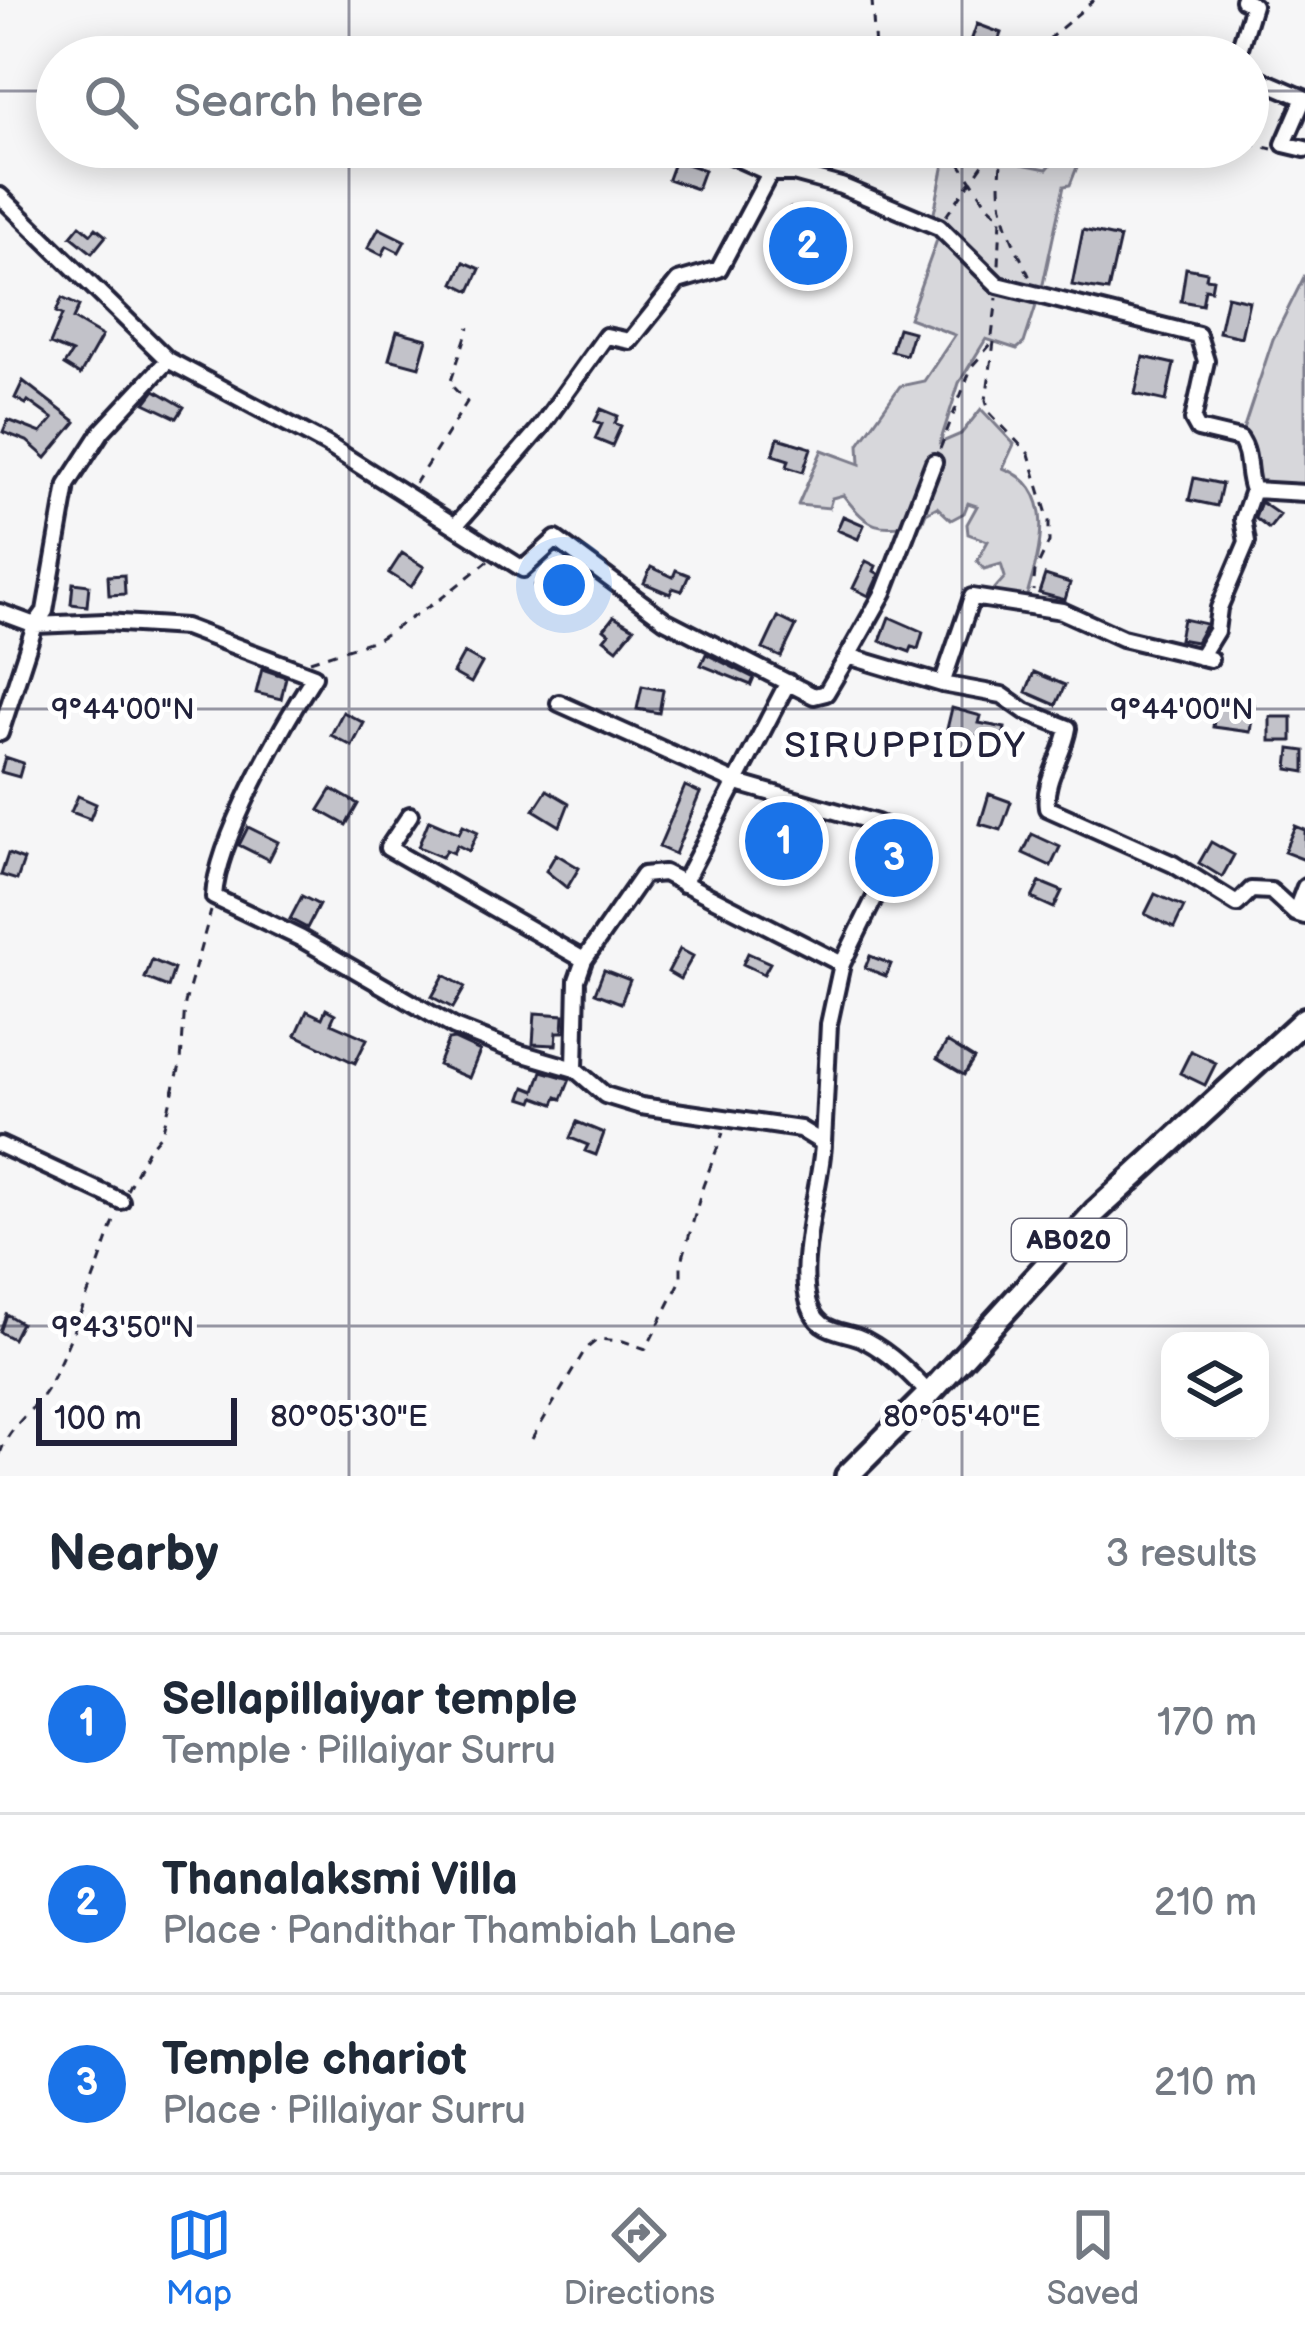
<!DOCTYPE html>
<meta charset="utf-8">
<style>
:root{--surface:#fff;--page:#f6f6f7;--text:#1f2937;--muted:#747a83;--line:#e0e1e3;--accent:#1a73e8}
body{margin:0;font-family:"Balsamiq Sans",sans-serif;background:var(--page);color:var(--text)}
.controls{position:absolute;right:36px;bottom:36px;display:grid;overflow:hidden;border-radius:24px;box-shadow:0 6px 30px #0003}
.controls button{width:108px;height:108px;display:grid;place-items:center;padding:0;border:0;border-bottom:3px solid var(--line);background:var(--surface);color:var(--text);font:60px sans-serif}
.scale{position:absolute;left:36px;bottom:30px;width:201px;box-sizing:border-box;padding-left:12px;border:6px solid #22223b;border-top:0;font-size:33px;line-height:42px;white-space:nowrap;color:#22223b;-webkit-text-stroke:9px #fff;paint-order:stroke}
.you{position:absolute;left:564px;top:585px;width:42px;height:42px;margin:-30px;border:9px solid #fff;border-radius:50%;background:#1a73e8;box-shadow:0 0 0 18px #1a73e833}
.badge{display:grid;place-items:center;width:78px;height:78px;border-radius:50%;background:var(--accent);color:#fff;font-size:39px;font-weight:700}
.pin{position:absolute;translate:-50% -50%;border:6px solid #fff;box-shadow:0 3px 12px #0006}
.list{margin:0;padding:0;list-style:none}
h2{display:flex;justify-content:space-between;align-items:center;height:156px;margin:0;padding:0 48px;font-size:51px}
h2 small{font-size:39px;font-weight:400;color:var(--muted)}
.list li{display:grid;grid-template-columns:78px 1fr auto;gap:36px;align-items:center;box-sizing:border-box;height:180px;padding:0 48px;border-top:3px solid var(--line)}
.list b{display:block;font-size:45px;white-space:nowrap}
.list p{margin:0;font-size:39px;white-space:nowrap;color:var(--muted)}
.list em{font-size:39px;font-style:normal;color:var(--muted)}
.icon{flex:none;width:66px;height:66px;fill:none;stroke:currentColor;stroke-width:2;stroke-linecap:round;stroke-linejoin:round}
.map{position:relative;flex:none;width:1305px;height:1476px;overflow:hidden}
.search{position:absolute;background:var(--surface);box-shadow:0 6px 30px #0003;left:36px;right:36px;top:36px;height:132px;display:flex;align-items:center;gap:30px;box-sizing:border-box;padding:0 42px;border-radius:66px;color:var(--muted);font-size:45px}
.sheet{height:696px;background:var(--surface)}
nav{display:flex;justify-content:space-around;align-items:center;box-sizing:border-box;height:168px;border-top:3px solid var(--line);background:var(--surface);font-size:33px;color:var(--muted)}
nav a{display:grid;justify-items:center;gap:6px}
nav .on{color:var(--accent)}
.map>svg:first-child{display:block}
.green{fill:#d7d7db;stroke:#7c7c8b;stroke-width:3}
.building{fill:#c2c2c9;stroke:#22223b;stroke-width:3}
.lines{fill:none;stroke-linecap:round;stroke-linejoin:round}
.street-casing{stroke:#22223b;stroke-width:22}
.primary-casing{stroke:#22223b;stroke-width:30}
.path{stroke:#22223b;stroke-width:3;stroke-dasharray:9 9;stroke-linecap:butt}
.street{stroke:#fff;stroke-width:14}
.primary{stroke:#fff;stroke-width:21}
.ticks{fill:none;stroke:#22223b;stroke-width:3;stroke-opacity:0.45}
.labels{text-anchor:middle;stroke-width:10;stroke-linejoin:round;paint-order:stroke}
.shield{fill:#fff;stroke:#646476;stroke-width:3}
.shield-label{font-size:27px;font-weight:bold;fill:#22223b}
.quarter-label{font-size:36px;letter-spacing:3px;fill:#22223b;stroke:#fff}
.ticks-label{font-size:30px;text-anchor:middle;fill:#22223b;stroke:#fff;stroke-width:10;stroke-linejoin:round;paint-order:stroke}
</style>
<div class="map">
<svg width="1305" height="1476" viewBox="0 0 1305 1476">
<rect width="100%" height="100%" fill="#f6f6f7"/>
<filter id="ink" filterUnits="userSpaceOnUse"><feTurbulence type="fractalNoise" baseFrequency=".00833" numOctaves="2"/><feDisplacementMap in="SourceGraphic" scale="24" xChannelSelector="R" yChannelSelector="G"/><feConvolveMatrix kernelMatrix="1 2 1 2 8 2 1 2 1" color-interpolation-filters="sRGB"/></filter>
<g filter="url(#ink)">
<!-- green -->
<path class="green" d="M1050,147H1080L1071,159L1077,167L1070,185L1064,186L1043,284L1024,343L1017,349L986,339L959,383L940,443L961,434L981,409L1014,444L1003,468C1060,489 1039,554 1026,599L991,593L1005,577L1001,564L984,569L977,561L988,541L968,534L967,524L977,506L968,503L964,513L951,520L937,507L926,513L922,523C878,529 872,532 843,495L832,498L829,508L798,505L822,450L860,464L859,444L900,386L924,381L955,335L909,318L938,237L933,218L947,149L1047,169L1053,162Z
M1305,275V493L1253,490L1240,439L1273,339Z"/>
<!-- building -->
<path class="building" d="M977,24L1001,33L994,53L970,44Z
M675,160L704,170L697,189L668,179Z
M790,208L824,219L820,230L840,237L831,265L812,258L809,266L775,254Z
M80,225L91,234L96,228L106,236L92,253L71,236Z
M379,228L405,241L399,252L387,246L382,255L368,248Z
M1083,230L1120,238L1108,291L1072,285Z
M464,262L480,269L470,291L454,283Z
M1186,268L1207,272L1206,278L1213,279L1211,290L1205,289L1202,305L1181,301Z
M1227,296L1249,301L1241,337L1219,332Z
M62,298L79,306L73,319L102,336L80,375L64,365L72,353L50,344L62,315L56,312Z
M898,328L913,332L906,355L891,351Z
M397,331L427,339L419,367L389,359Z
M1143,357L1174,364L1166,401L1135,394Z
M23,381L76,422L46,458L27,441L3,432L8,420L41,433L53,419L28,401L26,404L15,398Z
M155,390L184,407L177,418L145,403Z
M601,409L618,416L615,423L621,426L612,446L595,439L602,424L595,421Z
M778,438L811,448L803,472L787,467L789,460L773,455Z
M1194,478L1222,484L1217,506L1189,500Z
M1261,502L1280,515L1269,529L1255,518Z
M843,516L864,525L858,539L837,530Z
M402,553L424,567L411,587L389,573Z
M866,561L876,566L874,571L879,574L869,596L853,588Z
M651,567L673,577L676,570L689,575L682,591L673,588L670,594L644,583Z
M546,569L565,584L553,600L534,586Z
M124,575L125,594L109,595L108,576Z
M1045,575L1070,583L1065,600L1039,593Z
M73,583L89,585L87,606L71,604Z
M614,616L634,628L617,649L604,639L609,633L604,629Z
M778,617L796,626L781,657L763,649Z
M889,617L923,632L918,649L912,647L910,652L880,641Z
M1183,619L1206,624L1196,642L1179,639Z
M464,653L482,663L471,683L453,673Z
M706,654L754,678L751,685L701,665Z
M262,669L286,677L281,699L256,693Z
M1034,672L1065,685L1056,705L1026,692Z
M642,686L663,690L659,713L637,709Z
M1217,700L1254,705L1250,732L1213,727Z
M952,708L981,716L979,723L1005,728L1002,743L947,729Z
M343,712L364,723L352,746L331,735Z
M1270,717H1292V741H1270Z
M1290,749L1305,751V772L1288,769Z
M5,757L23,763L19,777L1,772Z
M685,786L700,793L675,854L659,847Z
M332,789L358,804L346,825L319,810Z
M547,790L569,803L560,826L534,810Z
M989,794L1011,802L1001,830L980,824Z
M78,796L96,804L90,819L71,812Z
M429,820L459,833L463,825L478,832L469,851L457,845L453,853L446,850L442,857L418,847Z
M1295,826L1305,830V860L1284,852Z
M248,827L278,842L269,860L239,845Z
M1032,834L1060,847L1051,866L1023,853Z
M1211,842L1234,855L1222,877L1199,863Z
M886,848L901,854L893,869L879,864Z
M8,854L24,860L17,880L1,875Z
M556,854L579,868L567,888L546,871Z
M1040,882L1062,891L1054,908L1032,898Z
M1155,894L1184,907L1174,928L1145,914Z
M302,896L319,905L307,928L290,919Z
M680,949L693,956L680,979L668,972Z
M748,953L770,963L764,974L743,964Z
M870,956L891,964L886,976L865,968Z
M152,960L174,969L168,987L145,978Z
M604,970L630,980L621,1003L595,993Z
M444,975L465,987L453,1008L432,997Z
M326,1009L335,1014L331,1023L367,1039L355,1063L296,1035L307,1011L322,1018Z
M535,1013L564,1015L563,1032H557L556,1045L533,1044Z
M454,1039L480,1051L469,1078L438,1065L448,1040Z
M947,1042L974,1059L964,1075L937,1059Z
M1191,1051L1216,1063L1205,1085L1180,1073Z
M542,1071L570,1079L562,1099L557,1097L554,1104L535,1097L533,1102L521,1098L525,1087L535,1091Z
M577,1122L604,1133L596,1155L585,1151L588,1145L570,1138Z
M6,1314L21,1323L13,1339L0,1332Z"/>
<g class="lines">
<!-- street casing -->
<g class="street-casing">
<path id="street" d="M1237,57L1253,5L1243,0
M1248,74L1304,98L1284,144L1305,149
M712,147L770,173H793L841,186L939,227L998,285L1198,335L1206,361L1193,420L1198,429L1240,439C1251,455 1246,473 1253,490L1305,493
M0,196L168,360L326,444L523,569L556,539L665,620L814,696L826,693L848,656L942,684L1002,695L1025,711L1068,728C1064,755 1043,780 1047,808L1173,864L1237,904L1251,890L1271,891L1295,913L1305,916
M456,525L540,428L606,336L630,341L678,281L719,269L770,173
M0,612L35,625L105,622L185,627L314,676C282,726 217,840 214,897L300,938L454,1027L520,1053L575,1069L605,1095L641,1106L800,1129L823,1143C823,1183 784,1294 822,1324C834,1333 852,1333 865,1340C891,1354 910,1373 929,1394
M848,656L884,592L934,462
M1200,657L1216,631L1219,608L1247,542L1243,519L1253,490
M942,684L972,597L1062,611L1122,638L1210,659
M559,703L737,783L877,823L907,836L913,846L912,859L901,877L878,891L842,964
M0,733L35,625L45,611L67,485L102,431L168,360
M410,815L388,848L584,960
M683,884L788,682
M1295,913L1305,887
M575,1069L577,980L584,960L643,875L664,873L842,964L829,1024L823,1143
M0,1145L121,1201"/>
</g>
<!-- primary casing -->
<g class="primary-casing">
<path id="primary" d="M847,1476L929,1394L1095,1212L1305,1019"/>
</g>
<!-- path -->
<path class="path" d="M872,0L875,51L880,57
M1040,57L1051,37L1094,0
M1248,143L1272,149
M949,147L987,204L1001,217L999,265
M1003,147C994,210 1006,226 1032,282
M946,216L986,160L1001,147
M994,342L986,400L990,413L1029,454L1049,521V542L1035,572L1033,591
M940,449L972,366L991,344L997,298
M415,484L467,402L450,384L469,327
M310,661L378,639L439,600L488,561
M127,1190L147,1151L162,1133L181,1062L185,1003L211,911
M532,1439L585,1350L598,1339L623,1341L646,1349L681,1280V1265L703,1186L723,1133
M0,1454C8,1426 36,1410 49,1385C76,1330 96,1273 116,1215"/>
<!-- street -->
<use href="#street" class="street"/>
<!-- primary -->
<use href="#primary" class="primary"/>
</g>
</g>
<!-- ticks -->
<path class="ticks" d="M349,0V57M962,0V57M0,91H57M1248,91H1305M349,147V1476M962,147V1476M0,709H1305M0,1326H1305"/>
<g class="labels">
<!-- shield labels -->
<rect class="shield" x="1012" y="1219" width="114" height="42" rx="9"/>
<g class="shield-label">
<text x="1069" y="1249">AB020</text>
</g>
<!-- quarter labels -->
<g class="quarter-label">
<text x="906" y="757">SIRUPPIDDY</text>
</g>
</g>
<g class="ticks-label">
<text x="123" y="719">9°44'00"N</text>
<text x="1182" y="719">9°44'00"N</text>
<text x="123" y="1337">9°43'50"N</text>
<text x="349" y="1426">80°05'30"E</text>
<text x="962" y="1426">80°05'40"E</text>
</g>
</svg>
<div class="controls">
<button><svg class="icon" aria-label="layers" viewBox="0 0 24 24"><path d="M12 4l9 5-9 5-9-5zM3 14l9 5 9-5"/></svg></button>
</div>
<div class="scale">100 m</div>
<div class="you"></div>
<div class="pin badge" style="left:784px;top:841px">1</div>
<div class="pin badge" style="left:808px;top:246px">2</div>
<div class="pin badge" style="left:894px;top:858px">3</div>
<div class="search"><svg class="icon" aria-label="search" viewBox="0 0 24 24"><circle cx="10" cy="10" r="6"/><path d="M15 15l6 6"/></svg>Search here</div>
</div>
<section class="sheet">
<h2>Nearby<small>3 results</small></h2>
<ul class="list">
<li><span class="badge">1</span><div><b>Sellapillaiyar temple</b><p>Temple · Pillaiyar Surru</p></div><em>170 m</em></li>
<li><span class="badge">2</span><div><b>Thanalaksmi Villa</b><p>Place · Pandithar Thambiah Lane</p></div><em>210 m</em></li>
<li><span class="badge">3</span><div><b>Temple chariot</b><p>Place · Pillaiyar Surru</p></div><em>210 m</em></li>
</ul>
</section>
<nav>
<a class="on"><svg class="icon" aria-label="map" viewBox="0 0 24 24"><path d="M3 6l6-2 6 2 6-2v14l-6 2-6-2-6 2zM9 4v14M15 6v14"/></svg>Map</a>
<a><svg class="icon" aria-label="directions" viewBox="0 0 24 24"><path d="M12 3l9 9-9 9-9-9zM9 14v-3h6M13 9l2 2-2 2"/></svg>Directions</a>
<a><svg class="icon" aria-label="saved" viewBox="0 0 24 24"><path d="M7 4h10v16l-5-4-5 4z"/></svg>Saved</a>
</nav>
